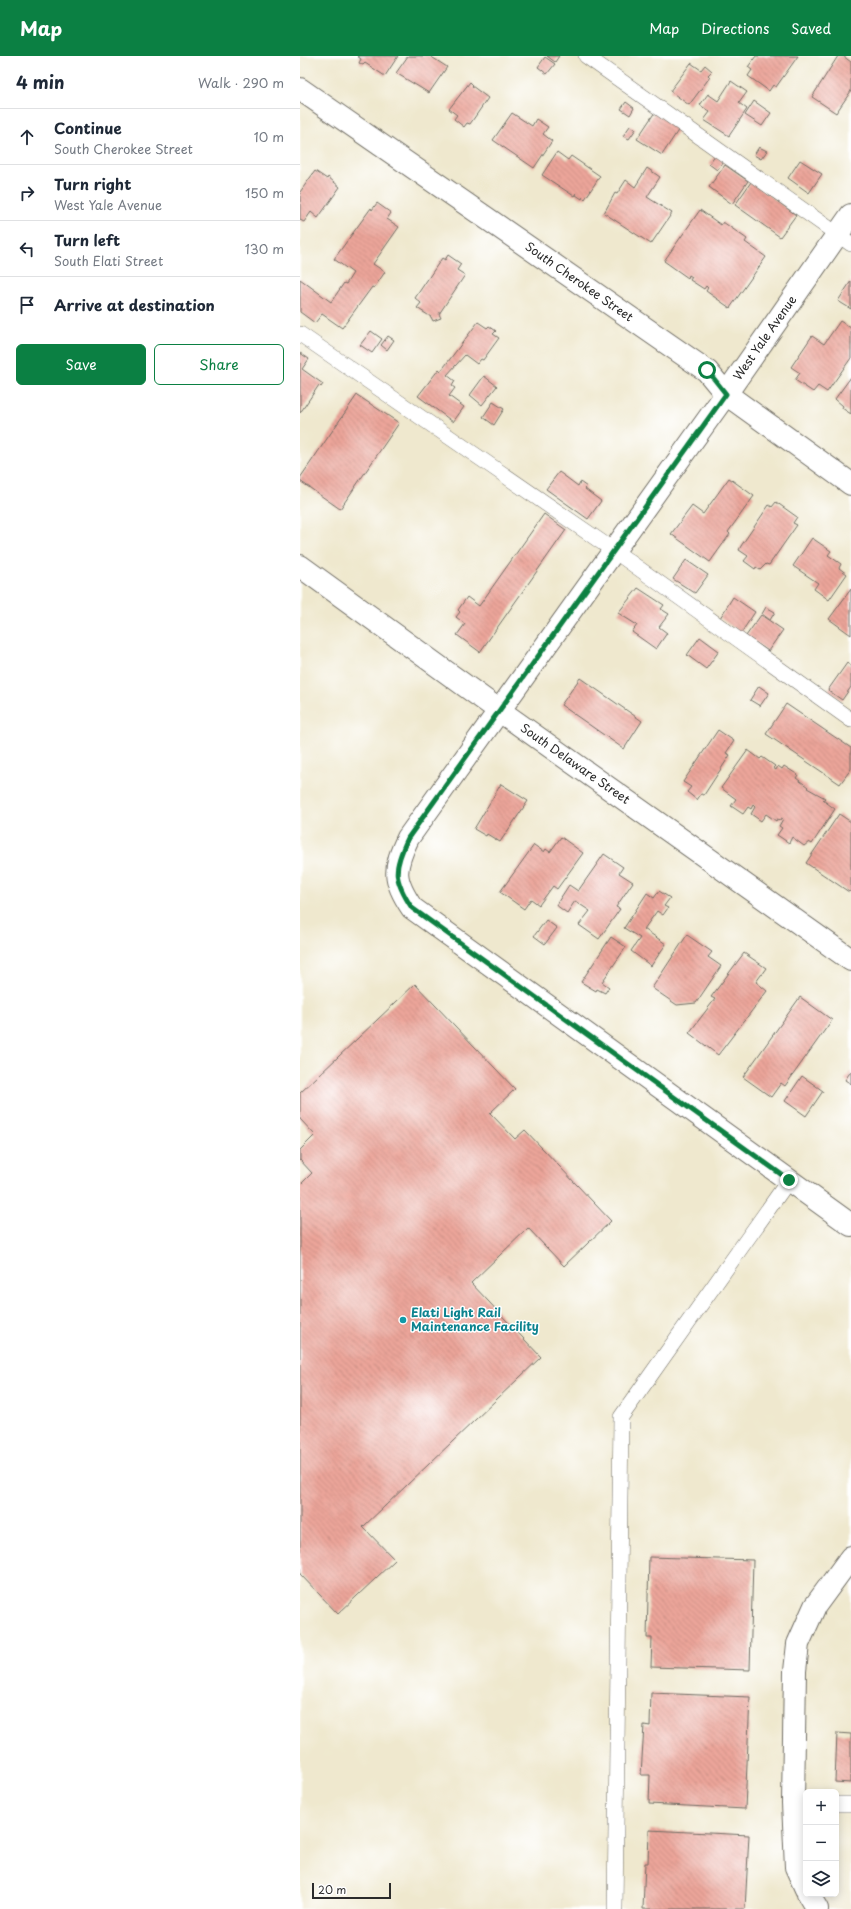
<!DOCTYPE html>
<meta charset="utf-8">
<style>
:root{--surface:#fff;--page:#f6f6f7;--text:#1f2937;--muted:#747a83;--line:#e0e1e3;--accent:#0b8043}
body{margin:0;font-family:"Playpen Sans",sans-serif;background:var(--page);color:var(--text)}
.controls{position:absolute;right:12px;bottom:12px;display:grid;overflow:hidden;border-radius:6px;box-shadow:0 2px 10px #0003}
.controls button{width:36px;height:36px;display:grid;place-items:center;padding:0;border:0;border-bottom:1px solid var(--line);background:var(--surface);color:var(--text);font:20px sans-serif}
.scale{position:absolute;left:12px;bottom:10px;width:79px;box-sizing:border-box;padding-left:4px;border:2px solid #2b2b2b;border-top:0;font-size:11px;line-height:14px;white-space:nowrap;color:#2b2b2b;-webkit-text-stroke:3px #fff;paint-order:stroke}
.stop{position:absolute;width:12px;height:12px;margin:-9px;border:3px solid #0b8043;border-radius:50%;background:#fff}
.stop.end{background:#0b8043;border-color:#fff;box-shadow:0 1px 4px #0008}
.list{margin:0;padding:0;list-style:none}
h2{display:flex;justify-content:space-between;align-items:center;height:52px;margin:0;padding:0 16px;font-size:17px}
h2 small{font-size:13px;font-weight:400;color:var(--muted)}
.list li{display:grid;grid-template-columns:26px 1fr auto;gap:12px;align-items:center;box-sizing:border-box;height:56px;padding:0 16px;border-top:1px solid var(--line)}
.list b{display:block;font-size:15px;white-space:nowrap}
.list p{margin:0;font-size:13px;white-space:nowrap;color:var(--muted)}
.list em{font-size:13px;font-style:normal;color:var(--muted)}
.actions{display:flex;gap:8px;padding:12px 16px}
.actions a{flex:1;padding:9px 0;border:1px solid var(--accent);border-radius:6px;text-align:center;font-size:14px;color:var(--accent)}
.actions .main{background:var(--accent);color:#fff}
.icon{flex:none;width:22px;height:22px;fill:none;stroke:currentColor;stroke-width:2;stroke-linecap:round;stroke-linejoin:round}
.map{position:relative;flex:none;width:551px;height:1853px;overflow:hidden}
header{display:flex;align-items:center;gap:24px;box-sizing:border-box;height:56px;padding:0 20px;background:var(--accent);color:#fff}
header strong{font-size:19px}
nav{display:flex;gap:22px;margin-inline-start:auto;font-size:14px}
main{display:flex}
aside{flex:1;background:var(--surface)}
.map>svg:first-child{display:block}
.building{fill:url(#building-back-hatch)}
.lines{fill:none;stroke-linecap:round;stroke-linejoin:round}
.lane-casing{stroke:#706d64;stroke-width:16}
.street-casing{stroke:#706d64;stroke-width:24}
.lane{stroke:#fff;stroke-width:15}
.street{stroke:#fff;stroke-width:22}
.route{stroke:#0b8043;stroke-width:5}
.culture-dot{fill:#0f9aa8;stroke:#fff;stroke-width:1.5}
.labels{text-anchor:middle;stroke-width:3;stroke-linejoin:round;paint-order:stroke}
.street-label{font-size:12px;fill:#2b2b2b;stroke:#fff}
.culture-label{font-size:12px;font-weight:bold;fill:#0d838f;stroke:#fff;text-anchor:start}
</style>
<header>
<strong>Map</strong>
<nav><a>Map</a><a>Directions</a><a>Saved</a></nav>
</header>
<main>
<aside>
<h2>4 min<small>Walk · 290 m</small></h2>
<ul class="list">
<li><svg class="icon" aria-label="ahead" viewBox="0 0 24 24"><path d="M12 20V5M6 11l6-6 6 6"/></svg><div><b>Continue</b><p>South Cherokee Street</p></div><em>10 m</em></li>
<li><svg class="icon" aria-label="right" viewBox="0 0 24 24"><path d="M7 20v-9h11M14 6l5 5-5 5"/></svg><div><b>Turn right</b><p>West Yale Avenue</p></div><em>150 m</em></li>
<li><svg class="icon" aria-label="left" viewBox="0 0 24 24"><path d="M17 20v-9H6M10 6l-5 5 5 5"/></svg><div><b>Turn left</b><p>South Elati Street</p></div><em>130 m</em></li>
<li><svg class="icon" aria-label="arrive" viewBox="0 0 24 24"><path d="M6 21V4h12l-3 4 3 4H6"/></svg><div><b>Arrive at destination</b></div></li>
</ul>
<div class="actions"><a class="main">Save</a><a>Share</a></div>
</aside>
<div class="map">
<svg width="551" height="1853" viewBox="0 0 551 1853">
<defs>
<pattern id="building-back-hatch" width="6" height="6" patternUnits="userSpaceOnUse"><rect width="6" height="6" fill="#eca59a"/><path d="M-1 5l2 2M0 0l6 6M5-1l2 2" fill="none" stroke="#bf877e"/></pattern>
</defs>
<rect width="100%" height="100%" fill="#fff"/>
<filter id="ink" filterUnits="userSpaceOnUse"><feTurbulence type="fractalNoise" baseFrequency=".025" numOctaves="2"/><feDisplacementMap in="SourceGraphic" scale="8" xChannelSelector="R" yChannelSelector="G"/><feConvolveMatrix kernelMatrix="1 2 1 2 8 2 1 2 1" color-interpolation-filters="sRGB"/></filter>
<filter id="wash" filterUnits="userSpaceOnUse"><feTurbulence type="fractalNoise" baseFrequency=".012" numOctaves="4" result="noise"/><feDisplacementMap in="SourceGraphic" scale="16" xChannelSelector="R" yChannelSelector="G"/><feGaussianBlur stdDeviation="0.9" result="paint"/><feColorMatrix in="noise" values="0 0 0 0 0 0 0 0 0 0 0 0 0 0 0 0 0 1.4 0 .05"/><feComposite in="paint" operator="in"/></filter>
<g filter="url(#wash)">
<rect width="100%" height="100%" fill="#efe8ce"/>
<g id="blocks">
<!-- building -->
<path class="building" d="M57,0H98L85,20L65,7L63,9L59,7L61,3Z
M108,0H130L147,11L129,37L96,17Z
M247,0H259L255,6Z
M456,0H498L476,31L473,29L469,35L448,20L452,14L448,11Z
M538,0H543L551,6V35L536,57L512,41Z
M245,1L255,8L247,18L238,11Z
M391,7L401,14L405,9L412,15L408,19L410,21L389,49L370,35Z
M431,25L447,36L439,47L447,53L429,80L404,64L410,56L400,49L408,38L418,45Z
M170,26L173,29L172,30L188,42L170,68L167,67L164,71L154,63L157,59L149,53Z
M454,45L471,57L462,70L445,59Z
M326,46L334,52L330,59L321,53Z
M355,56L379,73L362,99L337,83Z
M212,57L232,70L236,63L248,71L243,78L252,85L234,112L193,84Z
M330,70L336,73L329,83L323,80Z
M459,91L467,95L461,103L454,99Z
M257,96L268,104L271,100L300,120L285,143L283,141L282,143L276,139V137L274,140L242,119Z
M415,99L424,105L417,114L409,108Z
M500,104L522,118L509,137L488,122Z
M425,109L448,125L432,148L409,131Z
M347,112L360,121L347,141L372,157L351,188L304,157L315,137L317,138L326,124L335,131Z
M15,115L27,123L28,121L40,131L18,162L11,156L4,166L0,164V136Z
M451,126L496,159L480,181L435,149Z
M77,147L91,157L87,163L99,171L73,208L85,216L74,232L72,231L42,272L22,258L15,267L0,256V223L31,246L44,227L46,228L53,217L34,203L71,152L72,154Z
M400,154L421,169L423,166L447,183L445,186L466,201L430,252L406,235L408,232L406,230L404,233L390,224L392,221L389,219L388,222L364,205Z
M148,199L161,208L157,214L165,219L139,258L141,262L133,265L131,261L117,252L121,247L115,242L142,202L145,204Z
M551,225V253L538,245Z
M540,265L551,272V302L527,336L518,330L513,336L495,324L500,317L491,311L512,280L524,288Z
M178,266L187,272L189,270L196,275L193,278L199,282L183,304L181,303L177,308L165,299L147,319L155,325L152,330L155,332L149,340L164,351L153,366L118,340L139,313L141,315Z
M71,275L82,283L72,297L60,289Z
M88,280L94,284L87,294L81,289Z
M0,297L9,303L2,313L23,328L21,331L19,329L0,357Z
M184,320L197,330L182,349L170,339Z
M551,321V358L542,352L543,350L535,343Z
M57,339L99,367L40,453L0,425V422Z
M193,346L204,353L194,369L183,361Z
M259,416L278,430L280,426L287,431L285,433L301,445L288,463L246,433Z
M429,422L454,440L428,476L430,478L410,506L371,478L392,450L403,458Z
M476,446L497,461L493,467L497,469L469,509L466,508L460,514L456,511L455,513L444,505L448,500L439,494L441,490L469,449L472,451Z
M244,458L266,474L180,596L157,579L165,568L156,561L160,556L158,554L167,541L179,550Z
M512,482L531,495L528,499L541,508L539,512L547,518L529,544L514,533L518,527L493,510Z
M386,504L408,519L395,537L373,523Z
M338,532L364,549L361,553L369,558L359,571L367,577L356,593L332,576L337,569L318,557Z
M551,533V579L529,563Z
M433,541L455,556L441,577L420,562Z
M466,551L475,556L470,564L462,558Z
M461,559L483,574L468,595L446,580Z
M400,581L419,595L406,613L387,599Z
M547,607L551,610V631L542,644L528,634Z
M280,622L342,665L324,693L261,649Z
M459,630L469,637L460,650L450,644Z
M486,648L551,692V713L540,728L466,678Z
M418,674L434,685L426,697L430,699L404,739L401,738L397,744L387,736L391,731L383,726Z
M448,694L460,703L462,701L475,710L473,712L476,714L478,710L482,713L484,710L498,719L496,722L508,731L507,732L525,742L523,744L535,753L512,788L509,786L504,790L492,781L489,787L477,779L482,772L479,770L483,763L481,762L480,764L477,763L476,765L466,758L461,765L451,758L455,751L453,749L451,753L448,751L443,758L431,750L436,743L421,732Z
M201,728L228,745L200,786L187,778L186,780L174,773Z
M539,758L551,766V834L549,836L506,807Z
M261,781L283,797L257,833L253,830L239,849L231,843L224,853L200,836L234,789L244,796L246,793L250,796Z
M304,798L323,811L319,817L333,826L316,851L320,853L299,883L279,869L290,855L275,845L267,857L256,849L269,829L278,835Z
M359,835L370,842L364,850L368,852L363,859L357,855L344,873L366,888L351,910L331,895L340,882L324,872L347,837L354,842Z
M246,864L257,872L245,888L234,880Z
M387,879L412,896L408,901L421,910L396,947L377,949L352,932Z
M311,881L326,891L302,926L309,931L305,937L297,933L296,935L281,926Z
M444,897L466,912L456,926L467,935L418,999L389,977L415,943L411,941Z
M115,928L215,1033L190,1057L215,1083L225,1074L311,1165L264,1210L228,1172L171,1227L241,1301L63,1471L95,1504L38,1558L0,1518V1129L12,1117L0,1104V1094L15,1079L0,1063V1037Z
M500,941L532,964L485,1030L481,1027L471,1041L443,1021Z
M551,1015V1028L545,1024Z
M502,1020L523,1035L506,1060L485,1045Z
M349,1501L453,1504L450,1614L351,1611L352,1582H347Z
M351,1637L450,1641L445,1753L349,1748L350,1719H341L344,1669L350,1670Z
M537,1677L551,1678V1727L535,1726Z
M349,1774L449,1779L445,1853H343L345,1807H348Z"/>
</g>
</g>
<g filter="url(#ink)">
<use href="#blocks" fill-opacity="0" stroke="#706d64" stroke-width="1"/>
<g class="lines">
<!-- lane casing -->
<g class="lane-casing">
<path id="lane" d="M286,0L551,188
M0,278L313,494L551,664
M536,1748H551
M315,1853L321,1361L489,1124"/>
</g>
<!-- street casing -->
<g class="street-casing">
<path id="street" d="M0,33L407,315L426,338L551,428
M551,159L426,338L108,782C93,813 93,824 112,852L551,1169
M0,510L200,655L551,904
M506,1833L496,1811L493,1747L495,1615L498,1588L515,1550L551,1501
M508,1838L517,1853"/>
</g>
<!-- lane -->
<use href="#lane" class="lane"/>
<!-- street -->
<use href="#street" class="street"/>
</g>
</g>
<g class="lines" filter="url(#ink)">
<!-- route -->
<path class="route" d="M407,314L426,338L108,782C93,813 93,823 112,852L489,1124"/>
</g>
<!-- markers -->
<circle class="culture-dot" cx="103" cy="1264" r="4"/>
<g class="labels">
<!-- street labels -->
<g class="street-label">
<text transform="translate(279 226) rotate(35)" y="4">South Cherokee Street</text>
<text transform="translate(465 282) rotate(-55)" y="4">West Yale Avenue</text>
<text transform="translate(275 708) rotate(35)" y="4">South Delaware Street</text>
</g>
<!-- culture labels -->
<g class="culture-label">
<text x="111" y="1261">Elati Light Rail<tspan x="111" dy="14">Maintenance Facility</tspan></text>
</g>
</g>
</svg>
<div class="controls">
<button>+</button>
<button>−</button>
<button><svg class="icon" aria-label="layers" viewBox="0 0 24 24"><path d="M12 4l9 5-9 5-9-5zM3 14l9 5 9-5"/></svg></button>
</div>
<div class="scale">20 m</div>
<div class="stop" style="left:407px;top:314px"></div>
<div class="stop end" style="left:489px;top:1124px"></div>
</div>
</main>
